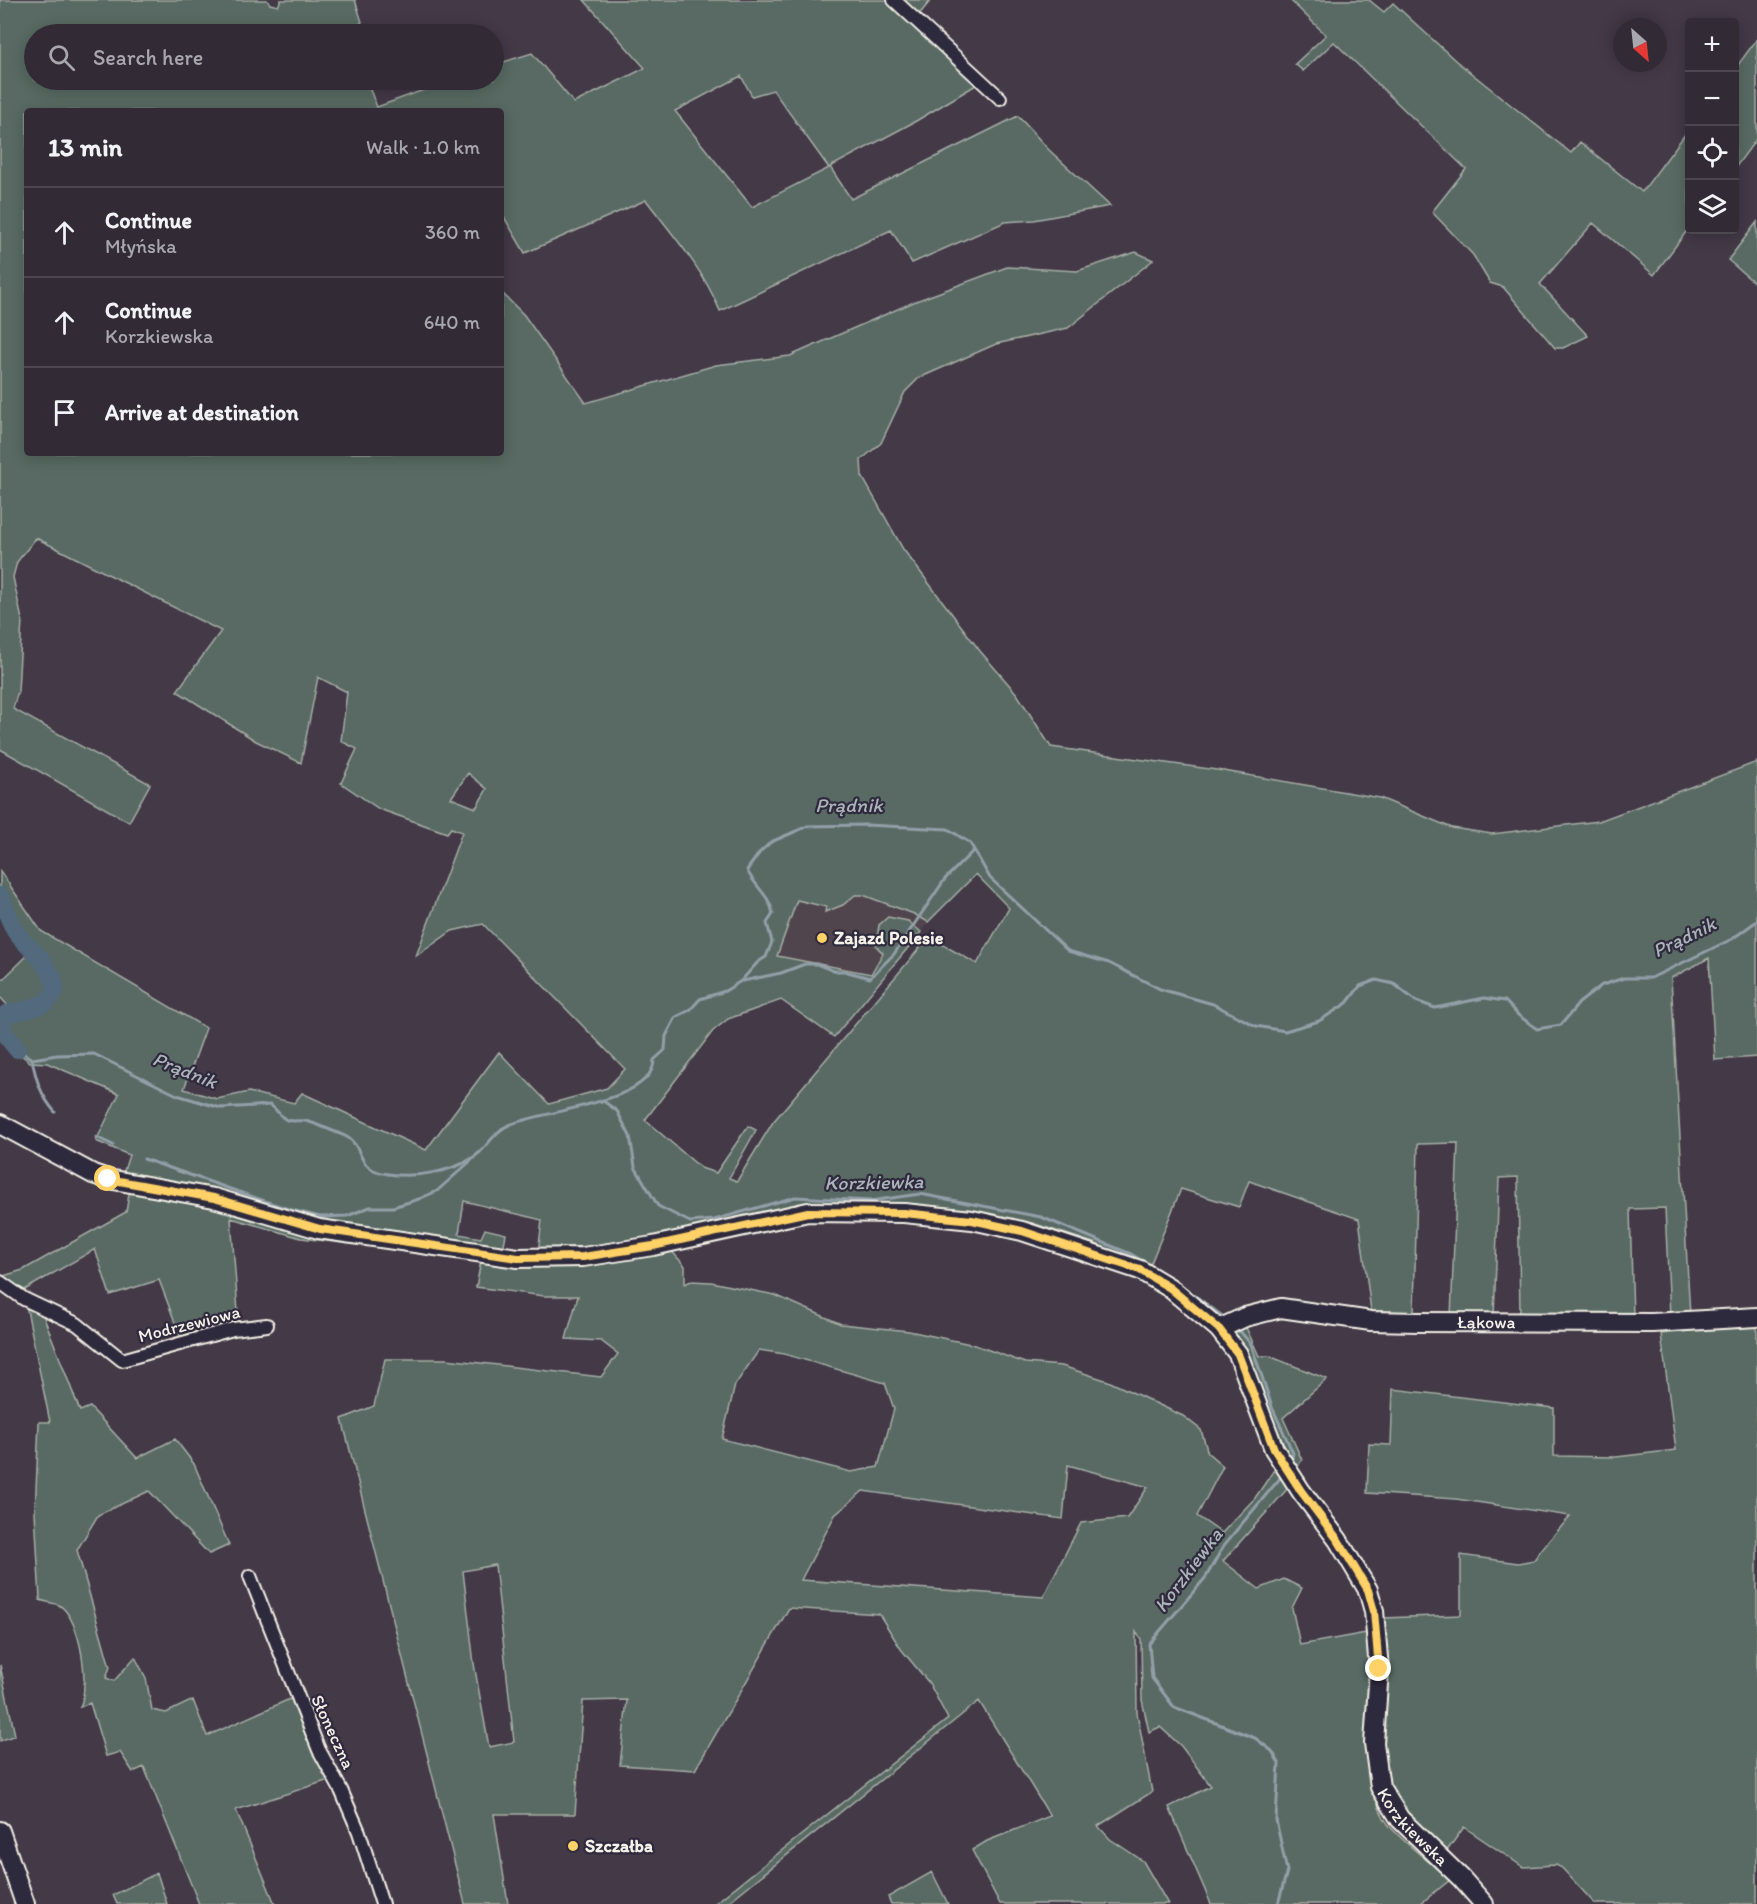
<!DOCTYPE html>
<meta charset="utf-8">
<style>
:root{--surface:#322b35;--page:#3a333d;--text:#f1f3f6;--muted:#a8a7ad;--line:#4d4750}
body{margin:0;font-family:Itim,sans-serif;background:var(--page);color:var(--text)}
.controls{position:absolute;right:18px;top:18px;display:grid;overflow:hidden;border-radius:6px;box-shadow:0 3px 15px #0003}
.controls button{width:54px;height:54px;display:grid;place-items:center;padding:0;border:0;border-bottom:2px solid var(--line);background:var(--surface);color:var(--text);font:30px sans-serif}
.compass{position:absolute;left:1613px;top:18px;width:54px;height:54px;border-radius:50%;background:var(--surface);box-shadow:0 3px 15px #0003;rotate:153deg}
.stop{position:absolute;width:18px;height:18px;margin:-14px;border:4px solid #ffd166;border-radius:50%;background:#fff}
.stop.end{background:#ffd166;border-color:#fff;box-shadow:0 2px 6px #0008}
.list{margin:0;padding:0;list-style:none}
h2{display:flex;justify-content:space-between;align-items:center;height:78px;margin:0;padding:0 24px;font-size:26px}
h2 small{font-size:20px;font-weight:400;color:var(--muted)}
.list li{display:grid;grid-template-columns:39px 1fr auto;gap:18px;align-items:center;box-sizing:border-box;height:90px;padding:0 24px;border-top:2px solid var(--line)}
.list b{display:block;font-size:22px;white-space:nowrap}
.list p{margin:0;font-size:20px;white-space:nowrap;color:var(--muted)}
.list em{font-size:20px;font-style:normal;color:var(--muted)}
.icon{flex:none;width:33px;height:33px;fill:none;stroke:currentColor;stroke-width:2;stroke-linecap:round;stroke-linejoin:round}
.map{position:relative;flex:none;width:1757px;height:1904px;overflow:hidden}
.search{position:absolute;background:var(--surface);box-shadow:0 3px 15px #0003;left:24px;top:24px;width:480px;height:66px;display:flex;align-items:center;gap:15px;box-sizing:border-box;padding:0 21px;border-radius:33px;color:var(--muted);font-size:22px}
.panel{position:absolute;background:var(--surface);box-shadow:0 3px 15px #0003;left:24px;top:108px;width:480px;height:348px;border-radius:6px}
.map>svg:first-child{display:block}
.built{fill:#51444e}
.green{fill:#586b64;stroke:#a6aea6;stroke-width:1.5;fill-rule:evenodd}
.lines{fill:none;stroke-linecap:round;stroke-linejoin:round}
.stream{stroke:#939fa8;stroke-width:3}
.river{stroke:#52697d;stroke-width:18}
.street-casing{stroke:#f4f1e8;stroke-width:16}
.secondary-casing{stroke:#f4f1e8;stroke-width:22}
.street{stroke:#2f2a3d;stroke-width:12}
.secondary{stroke:#2f2a3d;stroke-width:18}
.route{stroke:#ffd166;stroke-width:8}
.poi-dot{fill:#ffd166;stroke:#2f2a3d;stroke-width:2}
.labels{text-anchor:middle;stroke-width:4.5;stroke-linejoin:round;paint-order:stroke}
.poi-label{font-size:18px;font-weight:bold;fill:#f4f1e8;stroke:#2f2a3d;text-anchor:start}
.street-label{font-size:18px;fill:#f4f1e8;stroke:#2f2a3d}
.water-label{font-size:20px;font-style:italic;fill:#abb4b8;stroke:#2f2a3d}
</style>
<div class="map">
<svg width="1757" height="1904" viewBox="0 0 1757 1904">
<rect width="100%" height="100%" fill="#433947"/>
<filter id="ink" filterUnits="userSpaceOnUse"><feTurbulence type="fractalNoise" baseFrequency=".0167" numOctaves="2"/><feDisplacementMap in="SourceGraphic" scale="12" xChannelSelector="R" yChannelSelector="G"/><feConvolveMatrix kernelMatrix="1 2 1 2 8 2 1 2 1" color-interpolation-filters="sRGB"/></filter>
<g filter="url(#ink)">
<!-- built -->
<path class="built" d="M843,850L915,914L928,922L921,932L908,921L883,952L871,974L776,956L803,884Z"/>
<!-- green -->
<path class="green" d="M0,0H267L270,4L278,6L281,0H355L362,22L348,32V34H34V80H366L377,107L451,80H494V65L532,53L574,103L645,68L584,0H931L918,16L986,79L916,121L830,167L851,199L1018,116L1049,150L1110,206L1034,220L1005,222L912,263L891,230L720,311C703,269 673,235 646,200L525,253L501,212V111H27V453H501V292L524,315L586,403L716,365L790,356L916,301L1007,267L1077,271L1136,252L1153,260L1068,328L996,344L919,378L905,392L881,443L861,460L862,476L903,549L980,651L1017,694L1051,747L1224,771L1380,798L1452,828L1492,834L1599,821L1757,762V1057L1715,1060L1709,958L1671,978L1690,1315L1670,1316L1665,1208L1630,1209L1633,1318H1520L1518,1177L1499,1178L1494,1318L1451,1317L1458,1143L1418,1144L1414,1312L1371,1311L1359,1219L1249,1181L1239,1207L1181,1189L1149,1268L1094,1243L1032,1223L962,1210L824,1206L585,1254L538,1253L542,1220L464,1201L459,1234L481,1238L485,1229L506,1234L503,1250L297,1218L122,1177L129,1155L96,1141L119,1094L47,1063L30,1062L11,1047L0,1032V1013L10,1008L0,997V982L28,955L0,915V871L41,931L206,1028L184,1089L217,1099L249,1092L294,1103L302,1093L426,1150L499,1052L549,1104L607,1088L625,1069L483,924L452,931L416,956L462,832L451,828L447,833L379,809L341,783L357,749L341,741L347,692L318,677L301,763L256,741L177,691L221,631L36,538L17,562L13,577L22,620L18,691L13,709L150,784L129,822L0,749ZM741,76L752,96L773,90L829,168L752,207L675,111ZM468,773L487,789L476,808L451,798ZM976,874L1009,908L977,964L929,937L773,1122L737,1181L729,1178L756,1130L748,1126L716,1173L701,1168L645,1120L713,1031L728,1019L781,1000L834,1037L921,932L908,921L888,917L879,925L876,946L883,953L871,974L777,956L797,900L826,907L825,912L843,905L855,895H863L914,914L928,922Z
M1290,0H1369L1384,12L1393,3L1456,61L1571,153L1580,142L1642,192L1689,129V228L1654,275L1593,223L1540,284L1588,336L1563,348H1555L1503,287L1490,283L1473,255L1432,212L1466,169L1334,42L1303,71L1295,64L1326,35Z
M1757,39V138L1735,168V69Z
M1757,222V285L1728,260Z
M130,1188L376,1244L375,1247L301,1238L231,1218L239,1325L181,1338L159,1280L110,1295L95,1249L21,1292L0,1277L23,1270L126,1212Z
M669,1248L685,1266V1284L691,1281L711,1282L775,1295L841,1324L909,1331L975,1345L1025,1363L1062,1366L1108,1381L1183,1416L1201,1430L1208,1453L1223,1466L1197,1516L1222,1533L1255,1498L1276,1467L1290,1486L1223,1561L1259,1589L1284,1579L1302,1588L1292,1608L1300,1645L1372,1632C1368,1682 1358,1783 1388,1824C1403,1843 1432,1863 1450,1880L1420,1904H1211L1169,1807L1211,1786L1181,1746L1160,1727L1149,1732L1142,1700L1141,1639L1136,1632L1137,1713L1152,1792L1098,1826L1110,1839L1143,1861L1168,1904H1000L972,1850L987,1841L1050,1816L979,1701L726,1904H714L948,1719L929,1683L901,1649L879,1614L789,1608L695,1770L620,1765L627,1700L583,1701L575,1814H494L508,1904H465L342,1419L374,1406L385,1359H446L601,1377L618,1354L601,1341L566,1339L578,1296H544L476,1287L481,1261ZM759,1350L784,1354L885,1383L894,1409L878,1467L851,1472L722,1439L735,1385ZM1068,1465L1148,1487L1127,1518L1081,1523L1043,1597L801,1580L835,1515L863,1491L1063,1519ZM495,1565L514,1742L489,1747L474,1664L463,1571Z
M26,1305L43,1315L80,1411L90,1407L137,1458L175,1439L194,1464L229,1545L209,1554L149,1491L98,1515L77,1550L110,1667L106,1678L114,1681L135,1657L146,1678L152,1710L166,1713L193,1700L207,1736L292,1698L329,1780L236,1810L275,1904H199L144,1767L133,1772L120,1752L106,1756L90,1703L80,1707C90,1686 81,1618 59,1605C53,1603 46,1602 40,1600L35,1512L39,1422H50Z
M1244,1323L1259,1356H1269L1327,1379L1283,1418L1302,1460L1296,1469C1268,1427 1264,1372 1233,1331Z
M1757,1324V1904H1595L1562,1868L1556,1865L1523,1867L1464,1827L1446,1852L1403,1810L1386,1779L1383,1755V1618L1461,1615V1555L1518,1563L1534,1560C1544,1544 1558,1532 1570,1516L1456,1499L1367,1493L1369,1444L1391,1445L1393,1389L1554,1408V1456L1616,1457L1676,1450L1661,1334Z
M0,1665L15,1735L0,1741Z
M932,1872L948,1904H891L888,1897Z
M157,1873L167,1904H117L113,1895Z"/>
<g class="lines">
<!-- stream -->
<path class="stream" d="M743,981L781,973L805,964H817L834,971H844L870,978L894,954L945,879L974,850
M17,1049L32,1059L57,1055L94,1054L177,1095L221,1108L270,1105C277,1109 280,1117 287,1120C292,1122 299,1120 305,1121C309,1121 343,1135 347,1137C366,1149 354,1169 388,1174C416,1178 457,1172 479,1153C489,1144 496,1130 509,1125C540,1111 654,1103 654,1060L665,1050L666,1036L676,1017L690,1010L700,999L725,991L741,981L758,962L766,957L772,942L767,923L773,914C770,895 754,886 747,870L760,852L771,842L808,826L866,825L948,829L970,843L990,878L1068,951L1109,963L1160,989L1213,1004L1256,1026L1285,1031L1319,1021L1347,1003L1360,986L1376,980L1394,984L1416,1001L1435,1008L1484,998L1505,1001L1518,1015L1537,1029L1561,1025L1579,1003L1602,985L1624,978H1651L1732,939L1757,921
M32,1059C36,1080 41,1096 55,1112
M602,1100L617,1111L630,1136L635,1167L658,1206L690,1222L714,1220L795,1197L870,1201L920,1194L1041,1217L1131,1254L1149,1265
M96,1137L113,1145
M144,1159L288,1209L320,1217L347,1216L370,1207H393L419,1199L437,1191L474,1158
M1175,1281L1225,1318
M1238,1329L1251,1344L1272,1407L1293,1453L1291,1463
M1278,1904L1287,1871L1276,1820L1279,1763L1272,1751L1255,1738L1174,1707L1152,1678L1149,1644L1206,1577L1224,1545L1281,1477"/>
<!-- river -->
<path class="river" d="M0,896C5,907 9,920 15,931C24,944 38,953 46,966C72,1004 34,1008 6,1014L1,1019L4,1033L17,1049"/>
<!-- street casing -->
<g class="street-casing">
<path id="street" d="M894,0L1000,98
M0,1282L24,1299L77,1324L122,1360L233,1329L267,1325
M250,1576L319,1750L341,1790L359,1832L382,1904"/>
</g>
<!-- secondary casing -->
<g class="secondary-casing">
<g id="secondary">
<path id="s1" d="M0,1124L93,1174L108,1179L214,1198L319,1229L518,1258L583,1257L653,1246L808,1212L904,1213L972,1220L1022,1231L1140,1270L1170,1288L1219,1329L1238,1354L1274,1449L1301,1491L1338,1540L1368,1590L1374,1611L1379,1669L1374,1743L1380,1787L1400,1819L1461,1878L1484,1904"/>
<path id="s2" d="M1219,1329L1245,1317L1281,1308L1371,1321L1417,1322L1652,1323L1757,1317"/>
<path d="M0,1831L25,1904"/>
</g>
</g>
<!-- street -->
<use href="#street" class="street"/>
<!-- secondary -->
<use href="#secondary" class="secondary"/>
</g>
</g>
<g class="lines" filter="url(#ink)">
<!-- route -->
<path class="route" d="M108,1179L214,1198L320,1229L518,1258L583,1257L653,1246L808,1212L904,1213L972,1220L1022,1231L1140,1270L1170,1288L1219,1329L1238,1354L1274,1449L1301,1491L1338,1540L1368,1590L1374,1611L1379,1669"/>
</g>
<!-- markers -->
<g class="poi-dot">
<circle cx="822" cy="938" r="6"/>
<circle cx="573" cy="1846" r="6"/>
</g>
<g class="labels">
<!-- poi labels -->
<g class="poi-label">
<text x="834" y="944">Zajazd Polesie</text>
<text x="585" y="1852">Szczałba</text>
</g>
<!-- street labels -->
<g class="street-label">
<text dy="6" stroke="none"><textPath href="#s2" startOffset="272">Łąkowa</textPath></text>
<text transform="translate(189 1324) rotate(-14)" y="6">Modrzewiowa</text>
<text transform="translate(333 1732) rotate(65)" y="6">Słoneczna</text>
<text dy="6" stroke="none"><textPath href="#s1" startOffset="1826">Korzkiewska</textPath></text>
</g>
<!-- water labels -->
<g class="water-label">
<text x="849" y="812">Prądnik</text>
<text transform="translate(1684 937) rotate(-26)" y="7">Prądnik</text>
<text transform="translate(185 1070) rotate(22)" y="7">Prądnik</text>
<text transform="translate(874 1182) rotate(-1)" y="7">Korzkiewka</text>
<text transform="translate(1188 1570) rotate(-53)" y="7">Korzkiewka</text>
</g>
</g>
</svg>
<div class="controls">
<button>+</button>
<button>−</button>
<button><svg class="icon" aria-label="locate" viewBox="0 0 24 24"><circle cx="12" cy="12" r="6"/><path d="M12 2v4M12 18v4M2 12h4M18 12h4"/></svg></button>
<button><svg class="icon" aria-label="layers" viewBox="0 0 24 24"><path d="M12 4l9 5-9 5-9-5zM3 14l9 5 9-5"/></svg></button>
</div>
<svg class="compass" viewBox="-18 -18 36 36"><path d="M0-13l5 13h-10z" fill="#e53935"/><path d="M0 13l5-13h-10z" fill="#a8a7ad"/></svg>
<div class="stop" style="left:108px;top:1179px"></div>
<div class="stop end" style="left:1379px;top:1669px"></div>
<div class="search"><svg class="icon" aria-label="search" viewBox="0 0 24 24"><circle cx="10" cy="10" r="6"/><path d="M15 15l6 6"/></svg>Search here</div>
<section class="panel">
<h2>13 min<small>Walk · 1.0 km</small></h2>
<ul class="list">
<li><svg class="icon" aria-label="ahead" viewBox="0 0 24 24"><path d="M12 20V5M6 11l6-6 6 6"/></svg><div><b>Continue</b><p>Młyńska</p></div><em>360 m</em></li>
<li><svg class="icon" aria-label="ahead" viewBox="0 0 24 24"><path d="M12 20V5M6 11l6-6 6 6"/></svg><div><b>Continue</b><p>Korzkiewska</p></div><em>640 m</em></li>
<li><svg class="icon" aria-label="arrive" viewBox="0 0 24 24"><path d="M6 21V4h12l-3 4 3 4H6"/></svg><div><b>Arrive at destination</b></div></li>
</ul>
</section>
</div>
